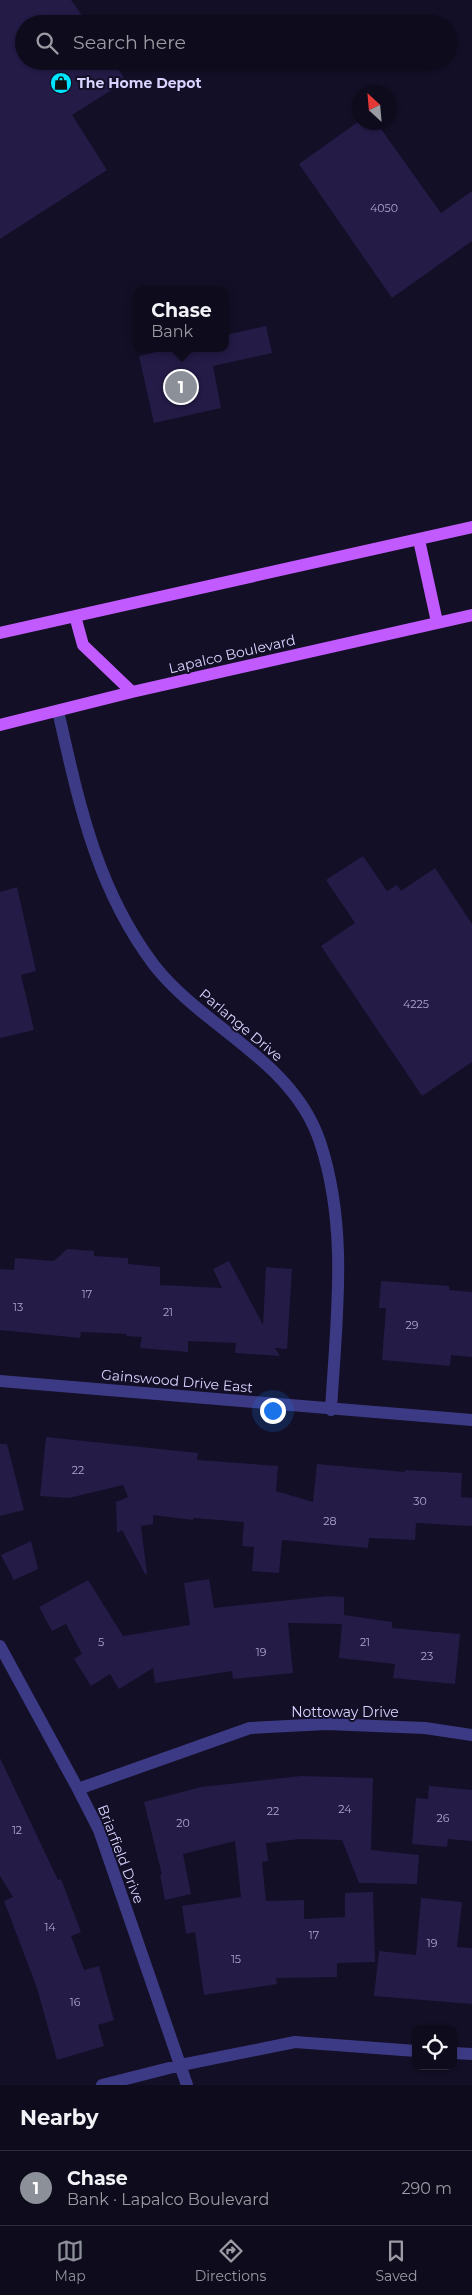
<!DOCTYPE html>
<meta charset="utf-8">
<style>
:root{--surface:#0e0b1c;--page:#171425;--text:#f1f3f6;--muted:#9b9ba3;--line:#2e2b3b;--accent:#8c9099}
body{margin:0;font-family:Montserrat,sans-serif;background:var(--page);color:var(--text)}
.controls{position:absolute;right:15px;bottom:15px;display:grid;overflow:hidden;border-radius:10px;box-shadow:0 1px 4px #0004}
.controls button{width:45px;height:45px;display:grid;place-items:center;padding:0;border:0;border-bottom:1px solid var(--line);background:var(--surface);color:var(--text);font:25px sans-serif}
.compass{position:absolute;left:352px;top:85px;width:45px;height:45px;border-radius:50%;background:var(--surface);box-shadow:0 1px 4px #0004;rotate:334deg}
.you{position:absolute;left:272px;top:1410px;width:18px;height:18px;margin:-12px;border:4px solid #fff;border-radius:50%;background:#1a73e8;box-shadow:0 0 0 8px #1a73e833}
.badge{display:grid;place-items:center;width:32px;height:32px;border-radius:50%;background:var(--accent);color:#fff;font-size:16px;font-weight:700}
.pin{position:absolute;translate:-50% -50%;border:2px solid #fff;box-shadow:0 1px 5px #0006}
.popup{position:absolute;left:134px;top:287px;width:95px;height:65px;box-sizing:border-box;display:grid;place-content:center;border-radius:10px;background:var(--surface);filter:drop-shadow(0 1px 4px #0005);font-size:16px;white-space:nowrap;color:var(--muted)}
.popup b{font-size:19px;color:var(--text)}
.popup::after{content:'';position:absolute;left:50%;top:100%;margin-left:-10px;border:10px solid transparent;border-top-color:var(--surface)}
.list{margin:0;padding:0;list-style:none}
h2{display:flex;justify-content:space-between;align-items:center;height:65px;margin:0;padding:0 20px;font-size:21px}
h2 small{font-size:16px;font-weight:400;color:var(--muted)}
.list li{display:grid;grid-template-columns:32px 1fr auto;gap:15px;align-items:center;box-sizing:border-box;height:75px;padding:0 20px;border-top:1px solid var(--line)}
.list b{display:block;font-size:19px;white-space:nowrap}
.list p{margin:0;font-size:16px;white-space:nowrap;color:var(--muted)}
.list em{font-size:16px;font-style:normal;color:var(--muted)}
.icon{flex:none;width:28px;height:28px;fill:none;stroke:currentColor;stroke-width:2;stroke-linecap:round;stroke-linejoin:round}
.map{position:relative;flex:none;width:472px;height:2085px;overflow:hidden}
.search{position:absolute;background:var(--surface);box-shadow:0 1px 4px #0004;left:15px;right:15px;top:15px;height:55px;display:flex;align-items:center;gap:12px;box-sizing:border-box;padding:0 18px;border-radius:28px;color:var(--muted);font-size:19px}
.sheet{height:140px;background:var(--surface)}
nav{display:flex;justify-content:space-around;align-items:center;box-sizing:border-box;height:70px;border-top:1px solid var(--line);background:var(--surface);font-size:14px;color:var(--muted)}
nav a{display:grid;justify-items:center;gap:2px}
nav .on{color:var(--accent)}
.map>svg:first-child{display:block}
.building{fill:#241b47}
.lines{fill:none;stroke-linecap:round;stroke-linejoin:round}
.minor{stroke:#3d3a85;stroke-width:12}
.primary{stroke:#c25bff;stroke-width:12}
.labels{text-anchor:middle;stroke-width:4;stroke-linejoin:round;paint-order:stroke}
.number-label{font-size:11px;fill:#aca6d1}
.poi-label{font-size:14px;font-weight:bold;fill:#d9d4ff;stroke:#130f26;text-anchor:start}
.street-label{font-size:14px;fill:#d9d4ff;stroke:#130f26}
</style>
<div class="map">
<svg width="472" height="2085" viewBox="0 0 472 2085">
<rect width="100%" height="100%" fill="#130f26"/>
<!-- building -->
<path class="building" d="M0,0H71L88,24H24V61H113L126,81L72,115L107,170L0,239Z
M358,122H376L441,213L472,191V241L392,298L299,164Z
M266,326L272,353L213,366L221,408L154,423L139,356L173,348H225V335Z
M363,856L387,891L397,885L401,891L435,868L472,924V1062L422,1096L321,946L355,923L326,880Z
M17,887L36,971L21,975L34,1030L0,1038V892Z
M67,1249L94,1251V1256L128,1258V1264L160,1267V1285L222,1288L213,1269L229,1261L263,1325L266,1267L292,1269L287,1349L275,1348L280,1356L235,1353L236,1343L188,1341V1352L140,1348L142,1337L126,1336L127,1334L81,1332L80,1338L0,1330V1269L14,1270L15,1258L54,1261Z
M381,1281L449,1286V1290L472,1292V1357L451,1355L450,1366L382,1360L386,1308H379Z
M46,1437L198,1453L197,1460L278,1466L276,1491L313,1502L317,1464L405,1472V1470L462,1473L461,1497L472,1498V1526L416,1523L415,1540L369,1538L368,1548L282,1540L279,1573L252,1571L254,1547L242,1546L244,1522L193,1518V1520L153,1515V1524L141,1526L147,1574H145L122,1530L117,1533L116,1502L128,1497L123,1485L69,1498L40,1496Z
M0,1444H7L24,1510L0,1516Z
M31,1541L38,1569L14,1580L1,1555Z
M209,1579L214,1608L328,1596L344,1597V1615L392,1622V1628L460,1634L455,1684L393,1678L395,1664L339,1658L342,1624L288,1623L293,1673L233,1679L232,1671L155,1683L153,1668L119,1689L110,1674L91,1686L74,1659L82,1654L66,1624L52,1631L39,1607L88,1580L123,1636L190,1625L184,1583Z
M0,1758L58,1880L61,1879L81,1932L71,1936L84,1970L99,1966L114,2020L98,2025L104,2046L57,2060L37,1988L4,1901L13,1897L0,1876Z
M301,1776L373,1778L371,1850L419,1855L417,1884L359,1883L342,1840L300,1839L266,1843L268,1861L262,1862L266,1901L304,1900V1919L345,1917V1893L373,1892L375,1962L337,1963V1977L276,1978L277,1984L204,1995L195,1932L186,1934L182,1906L241,1897L235,1841L183,1854L191,1894L165,1900L160,1875H162L144,1802L201,1787Z
M429,1786L472,1790V1841L448,1839L447,1847L412,1844L416,1798L428,1799Z
M421,1898L462,1902L457,1947L472,1948V2004L374,1996L379,1951L416,1955Z"/>
<g class="lines">
<!-- minor -->
<path class="minor" d="M58,711C79,803 96,888 154,965C204,1029 293,1060 320,1142C349,1229 336,1321 331,1410
M0,1381L472,1420
M0,1646L78,1789L99,1830L187,2085
M78,1789L250,1728L326,1724L425,1728L472,1735
M453,2053L472,2054
M102,2085L181,2065L295,2042L416,2051"/>
<!-- primary -->
<path class="primary" d="M419,540L437,622
M75,616L83,645L132,692
M0,633L472,527
M0,725L132,692L472,615"/>
</g>
<!-- icons -->
<defs>
<g id="shop-disc" transform="scale(1.125)"><circle r="9.5" fill="#00e5ff" stroke="#130f26"/><path d="M-5-2.5h2.3a2.7 3.5 0 0 1 5.4 0H5L5.5 6h-11ZM-1.5-2.5h3a1.5 2.3 0 0 0-3 0Z" fill="#111"/></g>
</defs>
<g fill-rule="evenodd">
<use href="#shop-disc" x="61" y="83"/>
</g>
<g class="labels">
<!-- number labels -->
<g class="number-label">
<text x="384" y="212">4050</text>
<text x="416" y="1008">4225</text>
<text x="87" y="1298">17</text>
<text x="18" y="1311">13</text>
<text x="168" y="1316">21</text>
<text x="412" y="1329">29</text>
<text x="78" y="1474">22</text>
<text x="420" y="1505">30</text>
<text x="330" y="1525">28</text>
<text x="101" y="1646">5</text>
<text x="365" y="1646">21</text>
<text x="261" y="1656">19</text>
<text x="427" y="1660">23</text>
<text x="345" y="1813">24</text>
<text x="273" y="1815">22</text>
<text x="443" y="1822">26</text>
<text x="183" y="1827">20</text>
<text x="17" y="1834">12</text>
<text x="50" y="1931">14</text>
<text x="314" y="1939">17</text>
<text x="432" y="1947">19</text>
<text x="236" y="1963">15</text>
<text x="75" y="2006">16</text>
</g>
<!-- poi labels -->
<g class="poi-label">
<text x="77" y="88">The Home Depot</text>
</g>
<!-- street labels -->
<g class="street-label">
<text transform="translate(232 654) rotate(-13)" y="5">Lapalco Boulevard</text>
<text transform="translate(241 1025) rotate(40)" y="5">Parlange Drive</text>
<text transform="translate(177 1381) rotate(5)" y="5">Gainswood Drive East</text>
<text x="345" y="1717">Nottoway Drive</text>
<text transform="translate(121 1854) rotate(69)" y="5">Briarfield Drive</text>
</g>
</g>
</svg>
<div class="controls">
<button><svg class="icon" aria-label="locate" viewBox="0 0 24 24"><circle cx="12" cy="12" r="6"/><path d="M12 2v4M12 18v4M2 12h4M18 12h4"/></svg></button>
</div>
<svg class="compass" viewBox="-18 -18 36 36"><path d="M0-13l5 13h-10z" fill="#e53935"/><path d="M0 13l5-13h-10z" fill="#9b9ba3"/></svg>
<div class="you"></div>
<div class="pin badge" style="left:181px;top:387px">1</div>
<div class="popup"><b>Chase</b>Bank</div>
<div class="search"><svg class="icon" aria-label="search" viewBox="0 0 24 24"><circle cx="10" cy="10" r="6"/><path d="M15 15l6 6"/></svg>Search here</div>
</div>
<section class="sheet">
<h2>Nearby<small></small></h2>
<ul class="list">
<li><span class="badge">1</span><div><b>Chase</b><p>Bank · Lapalco Boulevard</p></div><em>290 m</em></li>
</ul>
</section>
<nav>
<a class="on"><svg class="icon" aria-label="map" viewBox="0 0 24 24"><path d="M3 6l6-2 6 2 6-2v14l-6 2-6-2-6 2zM9 4v14M15 6v14"/></svg>Map</a>
<a><svg class="icon" aria-label="directions" viewBox="0 0 24 24"><path d="M12 3l9 9-9 9-9-9zM9 14v-3h6M13 9l2 2-2 2"/></svg>Directions</a>
<a><svg class="icon" aria-label="saved" viewBox="0 0 24 24"><path d="M7 4h10v16l-5-4-5 4z"/></svg>Saved</a>
</nav>
